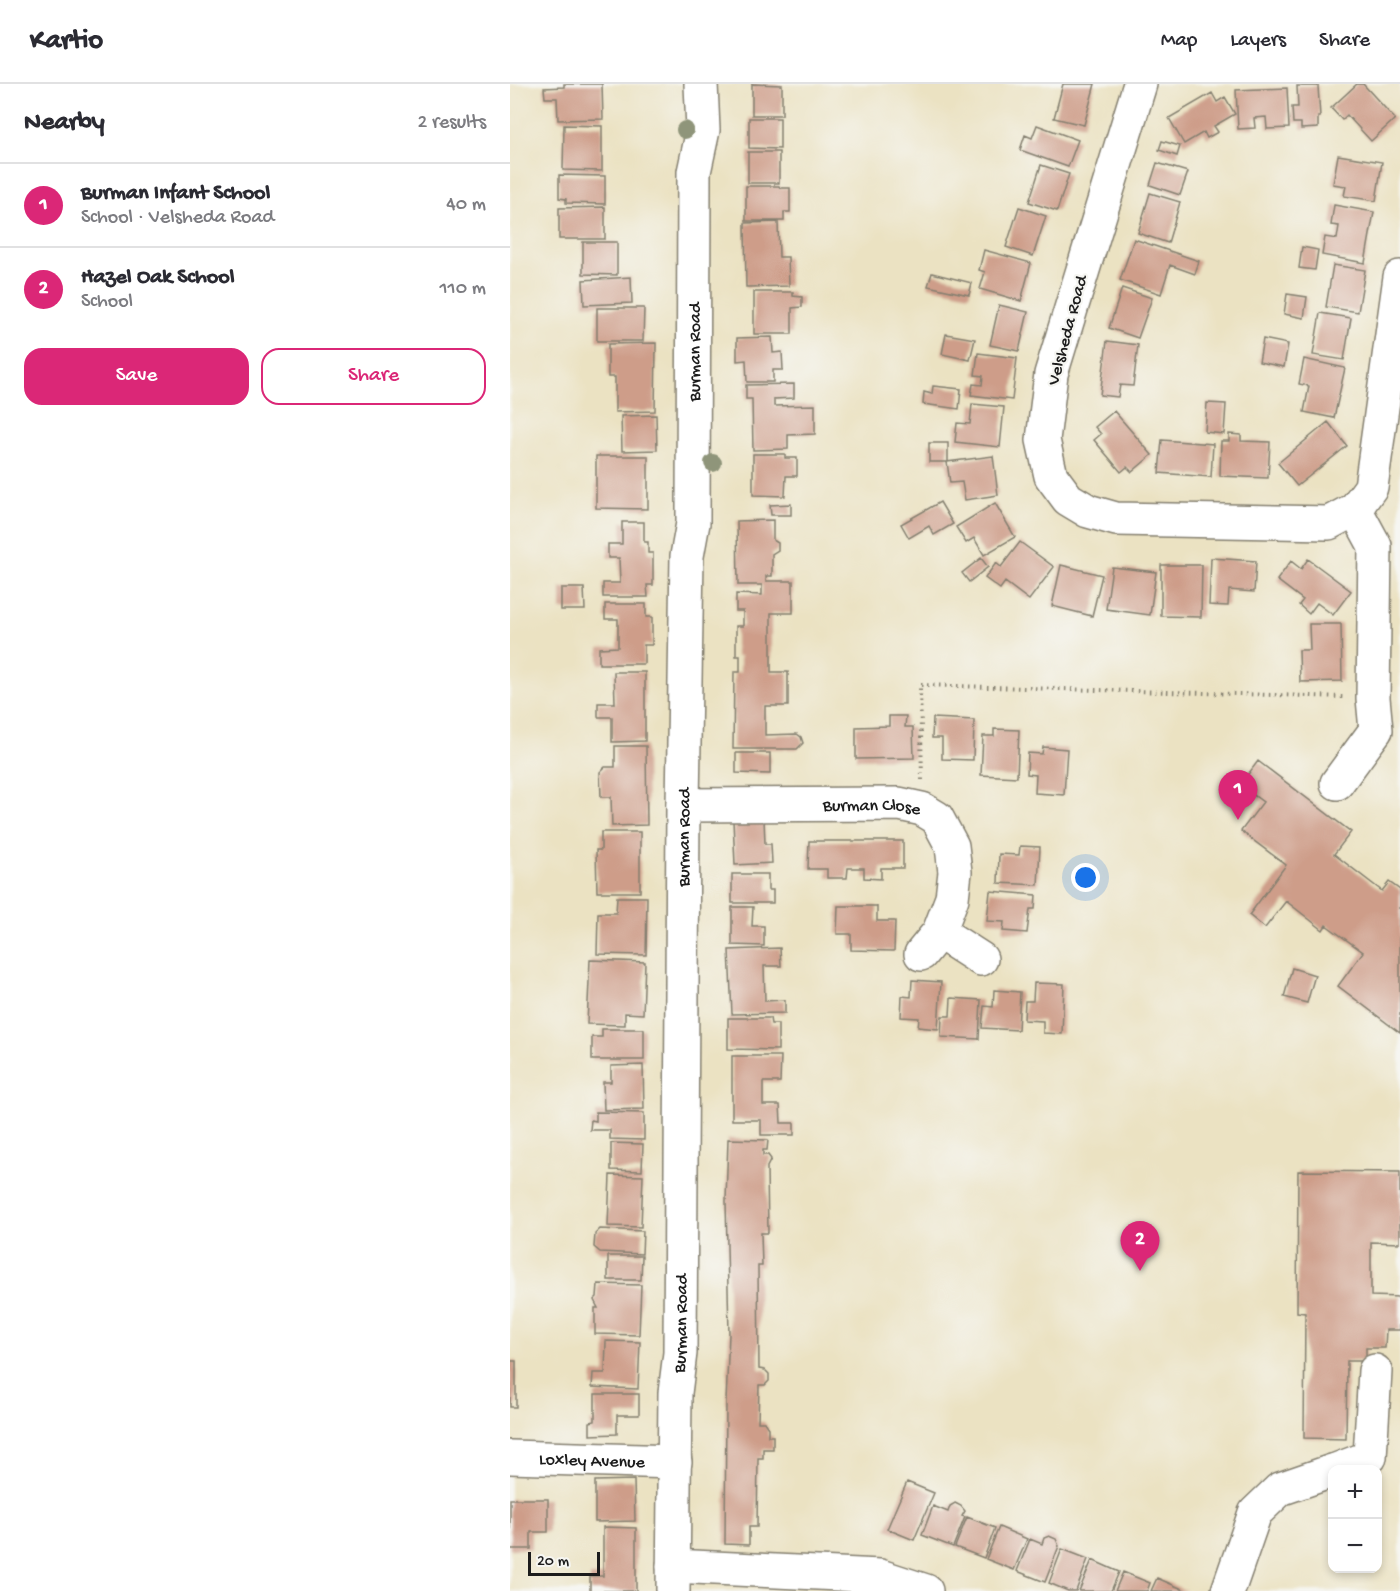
<!DOCTYPE html>
<meta charset="utf-8">
<style>
:root{--surface:#fff;--page:#f2f2f3;--text:#2b2b33;--muted:#7c7c81;--line:#e1e1e2;--accent:#db2777}
body{margin:0;font-family:"Gochi Hand",sans-serif;background:var(--page);color:var(--text)}
.controls{position:absolute;right:18px;bottom:18px;display:grid;overflow:hidden;border-radius:12px;box-shadow:0 3px 9px #0003}
.controls button{width:54px;height:54px;display:grid;place-items:center;padding:0;border:0;border-bottom:2px solid var(--line);background:var(--surface);color:var(--text);font:30px sans-serif}
.scale{position:absolute;left:18px;bottom:15px;width:72px;box-sizing:border-box;padding-left:6px;border:3px solid #1c1c1c;border-top:0;font-size:16px;line-height:21px;white-space:nowrap;color:#1c1c1c;-webkit-text-stroke:4px #f6f6f2;paint-order:stroke}
.you{position:absolute;left:576px;top:794px;width:21px;height:21px;margin:-15px;border:4px solid #fff;border-radius:50%;background:#1a73e8;box-shadow:0 0 0 9px #1a73e833}
.badge{display:grid;place-items:center;width:39px;height:39px;border-radius:50%;background:var(--accent);color:#fff;font-size:20px;font-weight:700}
.pin{position:absolute;translate:-50% -50px;filter:drop-shadow(0 2px 3px #0008)}
.pin::after{content:'';position:absolute;top:32px;width:21px;height:18px;background:inherit;clip-path:polygon(0 0,100% 0,50% 100%)}
.list{margin:0;padding:0;list-style:none}
h2{display:flex;justify-content:space-between;align-items:center;height:78px;margin:0;padding:0 24px;font-size:26px}
h2 small{font-size:20px;font-weight:400;color:var(--muted)}
.list li{display:grid;grid-template-columns:39px 1fr auto;gap:18px;align-items:center;box-sizing:border-box;height:84px;padding:0 24px;border-top:2px solid var(--line)}
.list b{display:block;font-size:22px;white-space:nowrap}
.list p{margin:0;font-size:20px;white-space:nowrap;color:var(--muted)}
.list em{font-size:20px;font-style:normal;color:var(--muted)}
.actions{display:flex;gap:12px;padding:18px 24px}
.actions a{flex:1;padding:14px 0;border:2px solid var(--accent);border-radius:18px;text-align:center;font-size:21px;color:var(--accent)}
.actions .main{background:var(--accent);color:#fff}
.map{position:relative;flex:none;width:890px;height:1507px;overflow:hidden}
header{display:flex;align-items:center;gap:36px;box-sizing:border-box;height:84px;padding:0 30px;background:var(--surface);border-bottom:2px solid var(--line)}
header strong{font-size:28px}
nav{display:flex;gap:33px;margin-inline-start:auto;font-size:21px}
main{display:flex}
aside{flex:1;background:var(--surface)}
.map>svg:first-child{display:block}
.building{fill:#ce9d89}
.lines{fill:none;stroke-linecap:round;stroke-linejoin:round}
.minor-casing{stroke:#847f6f;stroke-width:36}
.path{stroke:#847f6f;stroke-width:4;stroke-dasharray:1.5 4.5;stroke-linecap:butt}
.minor{stroke:#fff;stroke-width:33}
.tree{fill:#8f957a}
.labels{text-anchor:middle;stroke-width:4.5;stroke-linejoin:round;paint-order:stroke}
.street-label{font-size:18px;fill:#1c1c1c;stroke:#f6f6f2}
</style>
<header>
<strong>Kartio</strong>
<nav><a>Map</a><a>Layers</a><a>Share</a></nav>
</header>
<main>
<aside>
<h2>Nearby<small>2 results</small></h2>
<ul class="list">
<li><span class="badge">1</span><div><b>Burman Infant School</b><p>School · Velsheda Road</p></div><em>40 m</em></li>
<li><span class="badge">2</span><div><b>Hazel Oak School</b><p>School</p></div><em>110 m</em></li>
</ul>
<div class="actions"><a class="main">Save</a><a>Share</a></div>
</aside>
<div class="map">
<svg width="890" height="1507" viewBox="0 0 890 1507">
<rect width="100%" height="100%" fill="#f6f6f2"/>
<filter id="ink" filterUnits="userSpaceOnUse"><feTurbulence type="fractalNoise" baseFrequency=".0167" numOctaves="2"/><feDisplacementMap in="SourceGraphic" scale="12" xChannelSelector="R" yChannelSelector="G"/><feConvolveMatrix kernelMatrix="1 2 1 2 8 2 1 2 1" color-interpolation-filters="sRGB"/></filter>
<filter id="wash" filterUnits="userSpaceOnUse"><feTurbulence type="fractalNoise" baseFrequency=".008" numOctaves="4" result="noise"/><feDisplacementMap in="SourceGraphic" scale="24" xChannelSelector="R" yChannelSelector="G"/><feGaussianBlur stdDeviation="1.35" result="paint"/><feColorMatrix in="noise" values="0 0 0 0 0 0 0 0 0 0 0 0 0 0 0 0 0 1.4 0 .05"/><feComposite in="paint" operator="in"/></filter>
<g filter="url(#wash)">
<rect width="100%" height="100%" fill="#ebe2c2"/>
<g id="blocks">
<!-- building -->
<path class="building" d="M54,0H92L93,35L48,36L47,14H35L34,4L54,3Z
M242,0L272,1V31H242Z
M553,0H585L574,41L544,34Z
M847,0H853L885,35L861,57L837,31L832,36L821,24Z
M787,2H808L810,33H808V44L791,45V39H783L782,23H788Z
M777,4L779,44L757,45L756,33L744,34L745,44L728,45L726,6Z
M702,9L707,18L715,13L725,30L704,42L708,48L697,54L694,48L674,60L659,34Z
M239,34H270V65L239,64Z
M54,41L92,42V87L53,86Z
M527,41L568,56L558,83L510,66L515,51L522,54Z
M652,57L670,62L667,72L649,66Z
M238,68H269V99H238Z
M828,71L872,78L866,117L834,112L836,102L823,100Z
M647,79L678,88L670,111L640,101Z
M531,81L559,90L547,127L519,118Z
M49,91L95,92V120L56,119V115L49,114Z
M236,102H269L270,104H280V128H274V137H236Z
M640,109L670,118L658,159L628,149Z
M824,121L864,128L855,179L812,171L815,153L827,155L829,142L821,141Z
M95,123V155H49V124Z
M509,123L536,132L523,172L496,163Z
M268,138L269,173H278L279,202L236,203L235,139Z
M624,155L689,177L685,190L660,181L651,210L610,196Z
M73,158H107V191L73,190Z
M792,163L808,166L805,186L789,184Z
M474,166L521,179L511,217L470,205L475,188L469,186Z
M823,181L855,186L848,228L816,223Z
M422,189L462,199L459,211L418,202Z
M121,193L122,219L74,221L73,196Z
M612,204L642,214L628,254L599,244Z
M244,208H283V212L292,213V223L282,224V250H244Z
M777,210L797,213L794,234L774,230Z
M489,221L518,228L509,267L480,261Z
M87,224H134L133,257H87Z
M810,229L841,234L834,276L803,271Z
M436,250L465,255L460,276L432,270Z
M262,253L263,269L272,268L273,286H263V298H237L236,276L227,277V254Z
M753,255L778,260L774,283L749,278Z
M597,257L628,261L623,302L610,301L608,313L590,311Z
M146,259L145,327L105,328V293H98V260Z
M468,269L507,274L502,316L461,311L463,300L472,301L473,292L465,291Z
M794,275L835,284L824,334L794,328L799,302L789,300Z
M284,300V314L264,315V322L305,321V350L278,351V365L243,366L242,315H236V301Z
M423,302L451,305L449,325L413,320L414,308L422,310Z
M697,319L716,320L714,350L695,348Z
M462,320L494,323L490,363L445,358L447,339L460,340Z
M604,327L642,371L622,388L617,383L611,388L584,356L591,350L585,343Z
M146,331L147,366L112,367L111,332Z
M818,338L837,362L787,402L768,379Z
M719,350L731,351V357L760,358L758,394L710,392L711,357H719Z
M652,356L703,360L701,393L649,389Z
M419,359H438V378H419Z
M243,370H275V374H287V392H276L275,412L243,411Z
M86,372H138V425L86,424Z
M483,372L488,411L455,416L452,398L440,399L437,378Z
M430,418L443,440L424,451L419,442L399,454L391,440Z
M485,419L505,453L474,471L464,454L456,459L446,443Z
M281,420V431H261L260,421Z
M263,436V456L268,459V466L262,470V492H256V497H283V529H261V588H278V622H255V651L287,650L291,653L293,659L287,665H223L224,588H230V572H226V542H233V527H226V510L252,511V501H228L227,437Z
M112,438H134V458H138V469H143V501H137L138,513H93V499H110L109,474H98V460H112Z
M510,458L544,483L519,516L495,498L490,505L475,494L486,479L491,483Z
M471,474L478,483L459,498L452,489Z
M701,474L746,477L744,508L719,506L718,522L699,521Z
M798,475L841,507L823,531L807,519L799,530L789,521L793,516L767,496L781,477L791,485Z
M551,481L592,491L582,532L542,522Z
M651,481H692L691,533L651,532Z
M602,483L646,488L640,531L596,525Z
M51,504H74L75,526H51Z
M95,520H136V533H142V561H134V580H89V564L108,563V535H95Z
M799,540H831L832,597L790,598L789,566H800Z
M104,588H135V657L102,658V633H88V619H105Z
M379,632H396L395,643H403L404,674L346,675V643L379,642Z
M423,634L464,636L463,676L432,675V654H422Z
M484,645L509,646L507,693L471,691L473,652H484Z
M105,662H136L137,741L102,742L101,713H91L90,688L95,683H105Z
M533,663L557,665L554,711L525,709L526,691L517,690L518,669L532,670Z
M226,669H260V690L226,689Z
M748,677L841,748L824,770L872,807L879,798L890,806V949L828,902L853,868L816,841L813,846L776,817L755,844L739,831L776,781L731,747L753,718L730,701Z
M254,735L255,760H261L262,779L225,781L223,736Z
M91,748H130V808H87L86,766H91Z
M299,757H393V784H371V795L354,794V784H338L337,794H317V785H298Z
M510,762L530,763L528,801L488,799L489,770L509,771Z
M222,790H258V806H263V819H222Z
M480,807L526,811L525,825H520L517,849L493,847L494,838L477,837Z
M107,813H137L136,871L87,870L88,829H106Z
M328,822H367V837H385L384,867L341,866V850H327Z
M222,823H243L242,842H254V862L222,861Z
M270,864L271,882H254L255,917L275,916V929L222,930L219,866Z
M80,876L135,878L133,930L115,929V941L77,940Z
M782,884L805,891L797,919L774,913Z
M402,896L431,898L428,945L408,943L409,934L391,933L392,912L401,913Z
M524,899L554,900L552,950L533,949V937L514,936L515,917H523Z
M484,906L510,908L508,946L472,944L474,922L483,923Z
M441,914L471,916L469,955L431,953L432,932H440Z
M218,934H260L261,940H268V966L218,965Z
M92,945H134V976H82V953H92Z
M222,972H271L270,998H253V1021H270L271,1039H284V1051H251V1036H222Z
M133,981L134,1025L94,1026L93,998H101V982Z
M86,1028L134,1029V1056L100,1055V1046H80L81,1036L86,1037Z
M218,1055L258,1056L257,1066H253V1071H258L261,1075L257,1083L258,1149H251L252,1182H248L249,1285L255,1286L259,1290V1297L255,1301H249L248,1338H254L258,1344V1352H263V1365H253V1374H248L247,1443H239V1461L215,1460L216,1318L219,1250L216,1117Z
M101,1059L133,1060L132,1087L101,1086Z
M788,1087L890,1088V1159L861,1158V1212L890,1213V1246H876L875,1264H856V1277H837L836,1355L794,1354L795,1229L787,1228Z
M100,1091L133,1092L131,1143L98,1142Z
M90,1145L133,1147L132,1170L90,1168L84,1163L85,1150Z
M98,1172H132L131,1196H98Z
M88,1200L131,1201L129,1251L85,1250V1224H88L84,1216L87,1213Z
M96,1257L130,1258L128,1305L82,1303L83,1289H95Z
M0,1277H6V1323H0Z
M85,1310H129V1331H107V1350L80,1351V1338L85,1337Z
M124,1396L125,1437L85,1438V1397Z
M397,1398L424,1409L404,1456L377,1445Z
M0,1415H38V1448H21V1465H0Z
M445,1419L451,1422L455,1427L452,1432L455,1433L443,1463L412,1451L423,1422L438,1428L440,1422Z
M457,1433L485,1444L474,1474L445,1463Z
M93,1443L126,1444V1507H80V1492H93Z
M489,1443L517,1455L504,1486L476,1475Z
M539,1452L546,1455L549,1462L535,1498L507,1487L520,1455L532,1460L534,1454Z
M552,1465L578,1475L566,1507H558L539,1499Z
M582,1476L609,1488L601,1507H569Z
M613,1488L640,1499L637,1507H605Z
M647,1494L677,1507H641Z"/>
</g>
</g>
<g filter="url(#ink)">
<use href="#blocks" fill-opacity="0" stroke="#847f6f" stroke-width="1.5"/>
<g class="lines">
<!-- minor casing -->
<g class="minor-casing">
<g id="minor">
<path d="M630,0L541,290L533,356L541,392L558,415L578,427L606,435L819,439L845,425"/>
<path d="M827,699L866,646L863,614L865,462L845,425L861,403L890,193"/>
<path id="s1" d="M173,721L389,720L412,725L427,734L442,762L445,788L442,814L429,848L411,870"/>
<path d="M429,848L471,875"/>
<path id="s2" d="M0,1373L165,1378"/>
<path d="M826,1386L860,1373L865,1287"/>
<path d="M163,1482L370,1492L416,1507"/>
<path id="s3" d="M163,1507L165,1309L170,1269L173,721L177,472L183,439L184,88L193,46L191,0"/>
<path d="M718,1507L745,1429L770,1405L822,1387"/>
</g>
</g>
<!-- path -->
<path class="path" d="M412,696L410,601L835,613"/>
<!-- minor -->
<use href="#minor" class="minor"/>
</g>
<!-- trees -->
<g class="tree">
<circle cx="175" cy="46" r="9"/>
<circle cx="203" cy="379" r="9"/>
</g>
</g>
<g class="labels">
<!-- street labels -->
<g class="street-label">
<text transform="translate(556 246) rotate(-75)" y="6">Velsheda Road</text>
<text dy="6" stroke="none"><textPath href="#s3" startOffset="1240">Burman Road</textPath></text>
<text dy="6" stroke="none"><textPath href="#s1" startOffset="189">Burman Close</textPath></text>
<text dy="6" stroke="none"><textPath href="#s3" startOffset="754">Burman Road</textPath></text>
<text dy="6" stroke="none"><textPath href="#s3" startOffset="268">Burman Road</textPath></text>
<text dy="6" stroke="none"><textPath href="#s2" startOffset="82">Loxley Avenue</textPath></text>
</g>
</g>
</svg>
<div class="controls">
<button>+</button>
<button>−</button>
</div>
<div class="scale">20 m</div>
<div class="you"></div>
<div class="pin badge" style="left:728px;top:736px">1</div>
<div class="pin badge" style="left:630px;top:1187px">2</div>
</div>
</main>
